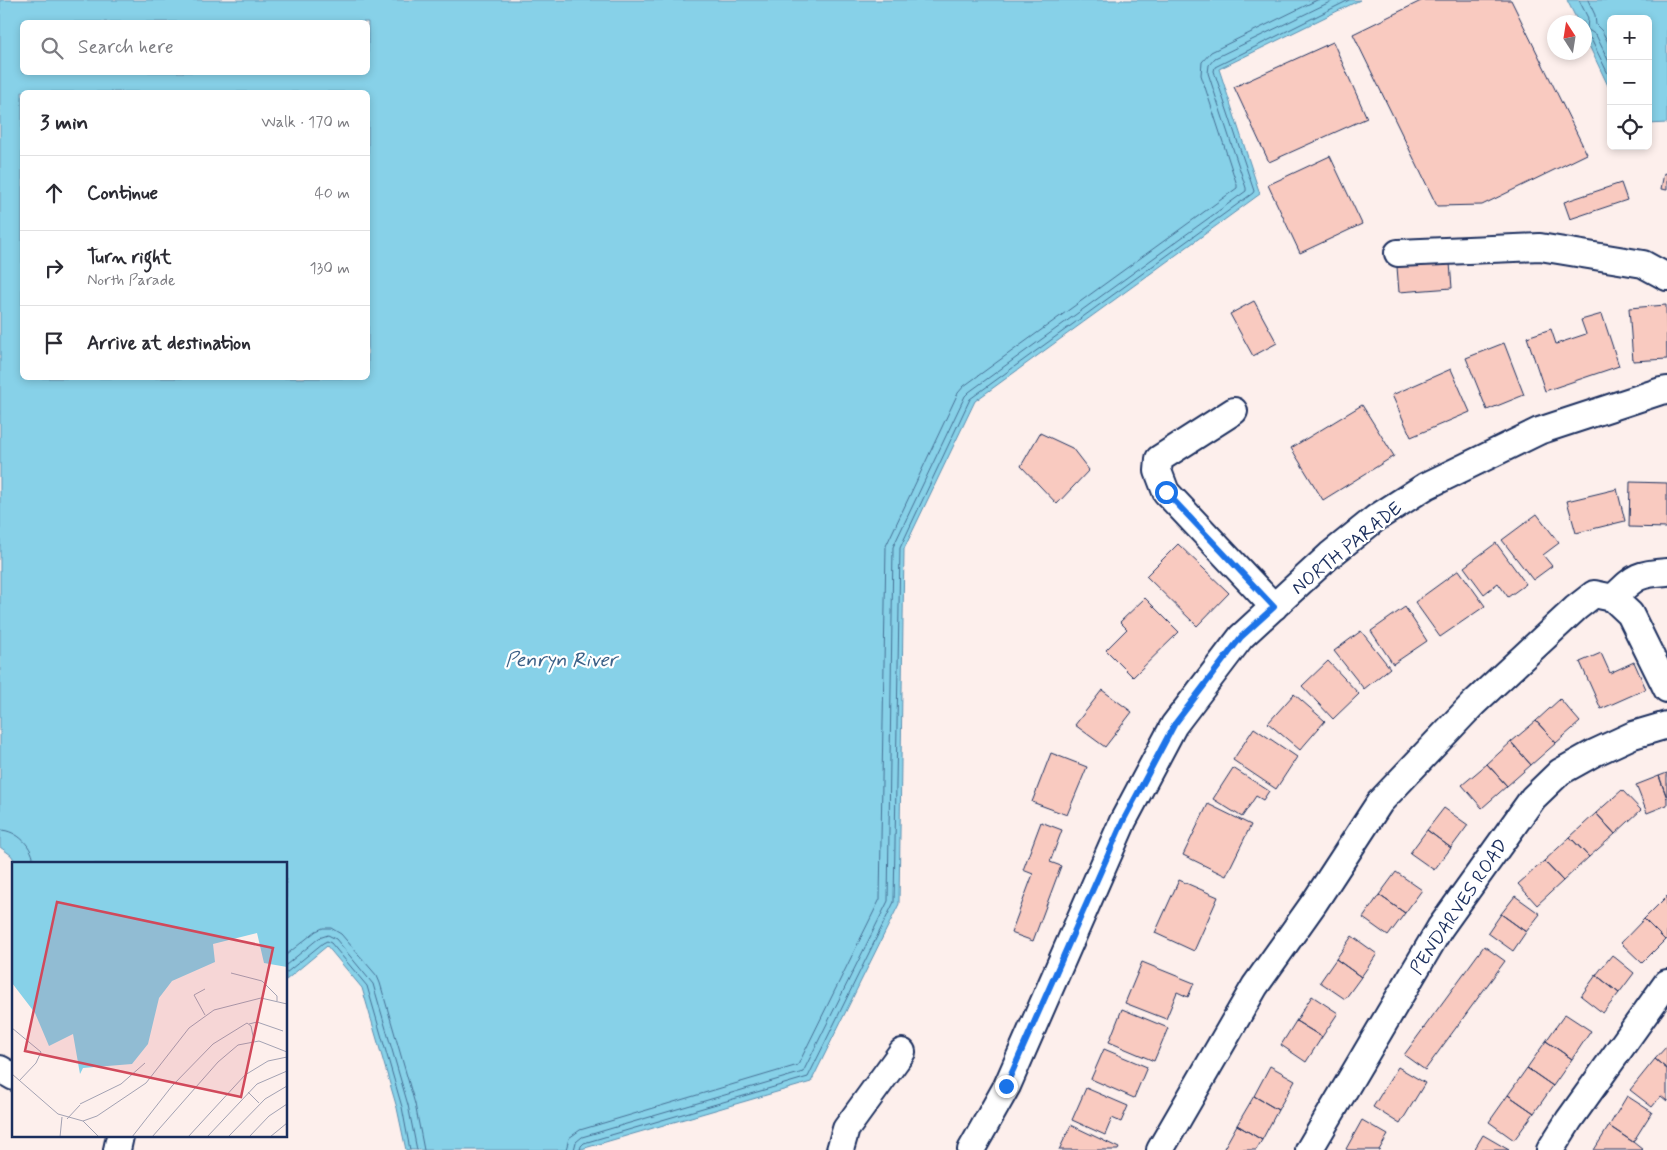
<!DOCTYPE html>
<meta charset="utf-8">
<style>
:root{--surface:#fff;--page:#f2f2f3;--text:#2b2b33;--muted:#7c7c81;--line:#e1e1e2}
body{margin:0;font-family:Mynerve,sans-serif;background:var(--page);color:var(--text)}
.controls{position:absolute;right:15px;top:15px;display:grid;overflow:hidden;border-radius:8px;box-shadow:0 2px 8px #0003}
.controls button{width:45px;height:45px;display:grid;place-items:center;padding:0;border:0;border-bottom:1px solid var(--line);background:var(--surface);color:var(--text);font:25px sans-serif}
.compass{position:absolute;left:1547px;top:15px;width:45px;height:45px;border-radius:50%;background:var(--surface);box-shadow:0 2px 8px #0003;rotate:348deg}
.stop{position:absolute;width:15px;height:15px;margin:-11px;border:4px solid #1a73e8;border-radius:50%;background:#fff}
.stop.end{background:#1a73e8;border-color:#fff;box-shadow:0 1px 5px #0008}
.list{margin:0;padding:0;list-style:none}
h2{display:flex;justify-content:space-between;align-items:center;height:65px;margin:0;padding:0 20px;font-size:21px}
h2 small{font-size:16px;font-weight:400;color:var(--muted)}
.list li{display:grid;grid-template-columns:32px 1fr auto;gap:15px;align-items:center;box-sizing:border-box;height:75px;padding:0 20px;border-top:1px solid var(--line)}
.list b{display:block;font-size:19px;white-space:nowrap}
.list p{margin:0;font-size:16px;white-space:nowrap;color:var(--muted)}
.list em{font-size:16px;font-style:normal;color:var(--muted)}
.icon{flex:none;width:28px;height:28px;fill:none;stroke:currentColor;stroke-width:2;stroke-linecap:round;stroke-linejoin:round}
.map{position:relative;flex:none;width:1667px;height:1150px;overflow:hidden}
.search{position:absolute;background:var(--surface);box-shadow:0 2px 8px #0003;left:20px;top:20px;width:350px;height:55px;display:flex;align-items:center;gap:12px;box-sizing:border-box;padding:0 18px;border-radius:8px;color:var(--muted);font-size:19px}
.panel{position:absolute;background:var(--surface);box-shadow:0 2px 8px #0003;left:20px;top:90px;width:350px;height:290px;border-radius:8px}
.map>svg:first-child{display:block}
.water{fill:#87d1e8;stroke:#5c90b1;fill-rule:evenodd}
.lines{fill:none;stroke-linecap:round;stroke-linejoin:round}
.shore{stroke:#467095;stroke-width:1}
.building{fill:#f9cac0;stroke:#1b2f5e}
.minor-casing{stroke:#1b2f5e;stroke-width:30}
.minor{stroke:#fff;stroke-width:26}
.route{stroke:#1a73e8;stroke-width:6}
.labels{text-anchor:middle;stroke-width:4.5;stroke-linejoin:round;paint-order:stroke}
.street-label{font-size:19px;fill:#1b2f5e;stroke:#fff}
.water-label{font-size:20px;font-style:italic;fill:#3b6087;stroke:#fff}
.inset-road{fill:none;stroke:#a3a2b3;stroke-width:1}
.view{fill:#d1495b;fill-opacity:0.15;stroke:#d1495b;stroke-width:2.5}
.inset-edge{fill:none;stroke:#1b2f5e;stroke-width:2.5}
</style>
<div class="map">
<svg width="1667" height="1150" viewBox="0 0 1667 1150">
<rect width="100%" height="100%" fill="#fdefec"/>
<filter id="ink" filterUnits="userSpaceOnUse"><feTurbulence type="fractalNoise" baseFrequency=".02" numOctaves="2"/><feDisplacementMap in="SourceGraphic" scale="10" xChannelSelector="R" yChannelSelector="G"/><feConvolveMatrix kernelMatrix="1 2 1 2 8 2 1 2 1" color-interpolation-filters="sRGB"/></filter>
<g filter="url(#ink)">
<!-- water -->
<path class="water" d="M0,0H1360L1219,69L1260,194L975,401L904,549L899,904L811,1082L578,1150H406L397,1108L362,988L327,946L286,980V864H17L11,855L0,847ZM22,22H368V72H22ZM22,92H368V378H22Z
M1567,0H1667V123L1648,124V19H1611V92L1585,37L1584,22H1578Z"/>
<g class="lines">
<!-- shore -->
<path class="shore" d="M1579,0L1588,18L1587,29L1596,35L1611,66
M1588,0L1595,15L1596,25L1602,31L1611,48
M1584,36L1591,39L1611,80
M0,830C17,830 34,847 34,864
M286,955L316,931L323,928H331L341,934L377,976L380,983L415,1104L424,1150
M286,965L319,938L328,935L336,939L373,984L408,1105L417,1150
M286,973L323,943L327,941L331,943L367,986L402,1107L410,1150
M566,1150L569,1138L580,1130L798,1065L880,899L886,546L958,393L964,386L1237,188V185L1201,75L1202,62L1211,52L1317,0
M574,1150L576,1142L582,1137L803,1072L888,901L893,547L965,396L969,392L1246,191V188L1208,73L1209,65L1215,58L1334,0
M580,1150L581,1146L584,1143L808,1077L894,902L900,548L970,399L1253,193L1254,191L1214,71L1215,67L1349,0"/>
</g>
<!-- building -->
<path class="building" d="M1423,0H1511L1587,154L1482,205L1437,206L1353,34Z
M1333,42L1367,118L1269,162L1234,87Z
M1330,156L1362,224L1300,253L1268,185Z
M1664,173L1667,174V190L1661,189Z
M1621,183L1627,200L1570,219L1564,202Z
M1450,263L1452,288L1399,292L1397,267Z
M1254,301L1277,343L1253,356L1230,314Z
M1666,305L1667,359L1633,361L1629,308Z
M1602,314L1619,366L1545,391L1527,337L1551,329L1556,344L1586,334L1581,320Z
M1504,343L1524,395L1487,410L1466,358Z
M1451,369L1470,412L1411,437L1392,395Z
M1362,405L1394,456L1323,500L1291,448Z
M1040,433L1072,448L1089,470L1057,504L1021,466Z
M1630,482L1667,483V528L1629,527Z
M1617,489L1625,521L1576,533L1567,501Z
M1537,514L1559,543L1543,555L1552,566L1533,580L1502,540Z
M1496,543L1526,584L1508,597L1498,583L1484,594L1464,567Z
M1178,544L1229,593L1197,626L1146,576Z
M1459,570L1485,606L1440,637L1415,602Z
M1145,598L1179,632L1133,677L1106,650L1127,629L1120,622Z
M1405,607L1427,641L1393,664L1371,631Z
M1361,631L1390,668L1364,689L1334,651Z
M1601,653L1610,673L1634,662L1646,689L1601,709L1580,662Z
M1328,661L1359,694L1333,719L1302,686Z
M1102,690L1132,712L1105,747L1075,725Z
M1294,694L1325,721L1300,750L1268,723Z
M1560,699L1580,722L1556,743L1536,721Z
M1536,721L1556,743L1531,765L1511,742Z
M1254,728L1297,757L1276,789L1233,760Z
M1511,742L1531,765L1507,786L1487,764Z
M1051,753L1087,767L1067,815L1032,802Z
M1487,764L1507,786L1482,808L1462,785Z
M1233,768L1269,791L1263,800L1256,796L1242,817L1213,799Z
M1667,773V798L1659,776Z
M1659,776L1667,798V805L1647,813L1636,785Z
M1622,790L1641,810L1615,834L1596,813Z
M1208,804L1251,825L1226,876L1183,855Z
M1444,808L1468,825L1451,848L1427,830Z
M1596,813L1615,834L1589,857L1570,837Z
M1041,822L1062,830L1050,862L1061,866L1033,941L1011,933L1033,874L1023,870Z
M1427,830L1451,848L1434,870L1410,853Z
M1570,837L1589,857L1563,881L1544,861Z
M1544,861L1563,881L1537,905L1518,884Z
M1396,872L1422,890L1405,913L1379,895Z
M1179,880L1218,897L1194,951L1155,933Z
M1379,895L1405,913L1388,936L1363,918Z
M1515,896L1540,914L1526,932L1501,914Z
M1667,896V938L1665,940L1644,919Z
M1501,914L1526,932L1513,951L1488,933Z
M1644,919L1665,940L1642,963L1621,943Z
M1352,936L1377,954L1361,977L1336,959Z
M1484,946L1505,961L1425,1070L1404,1055Z
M1612,955L1634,973L1619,993L1596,975Z
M1336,959L1361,977L1345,999L1320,982Z
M1142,962L1194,983L1188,997L1177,992L1166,1019L1125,1003Z
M1596,975L1619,993L1603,1013L1581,996Z
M1312,996L1338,1013L1322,1037L1296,1021Z
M1122,1009L1168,1028L1154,1061L1109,1042Z
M1565,1014L1591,1031L1572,1059L1546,1041Z
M1296,1021L1322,1037L1306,1062L1281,1045Z
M1546,1041L1572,1059L1553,1086L1527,1068Z
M1667,1046V1069L1655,1059Z
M1104,1049L1147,1067L1134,1098L1091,1079Z
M1655,1059L1667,1069V1101L1661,1096L1652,1107L1630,1090Z
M1270,1066L1295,1080L1278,1110L1254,1096Z
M1398,1067L1425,1083L1400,1124L1373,1107Z
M1527,1068L1553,1086L1534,1113L1508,1095Z
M1086,1088L1128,1106L1121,1122L1112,1118L1105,1135L1072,1120Z
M1508,1095L1534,1113L1514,1140L1489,1122Z
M1254,1096L1278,1110L1262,1140L1237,1125Z
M1627,1096L1652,1112L1633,1142L1609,1126Z
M1362,1120L1388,1135L1379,1150H1348L1346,1149Z
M1071,1125L1119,1148L1118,1150H1059Z
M1237,1125L1262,1140L1256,1150H1223Z
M1609,1126L1633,1142L1643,1150H1594Z
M1483,1135L1509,1150H1474Z"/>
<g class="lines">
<!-- minor casing -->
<g class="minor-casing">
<path id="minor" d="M1398,253L1540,247L1643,264L1667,277
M1234,411L1159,459L1158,471L1166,492L1274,607
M1613,598C1635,577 1636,574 1667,572
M0,1069L14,1077
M117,1150L120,1136
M840,1150L846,1129L902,1052
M971,1150L1007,1086L1123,821L1174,725L1241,637L1330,555L1376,518L1426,486L1539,431L1661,391L1667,390
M1160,1150L1255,986L1314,903L1380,802L1473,704L1576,608L1594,594L1613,598L1630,614L1667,689
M1309,1150L1440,928L1533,798L1560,772L1594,753L1633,735L1667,725
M1550,1150L1569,1120L1667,983"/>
</g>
<!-- minor -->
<use href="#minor" class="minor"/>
</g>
</g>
<g class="lines" filter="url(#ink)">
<!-- route -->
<path class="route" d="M1006,1086L1123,821L1174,725L1241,637L1274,607L1166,492"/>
</g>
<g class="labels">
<!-- street labels -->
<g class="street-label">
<text transform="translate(1346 547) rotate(-39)" y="7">NORTH PARADE</text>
<text transform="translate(1458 906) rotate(-56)" y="7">PENDARVES ROAD</text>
</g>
<!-- water labels -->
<g class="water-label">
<text x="561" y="666">Penryn River</text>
</g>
</g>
<!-- overview -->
<g transform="translate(12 862)">
<rect width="275" height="275" fill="#fdefec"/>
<path d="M0,0H275V105L252,101L245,71L201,82L203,100L160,119L147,136L136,182L120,202L71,206L68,212L61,172L37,184L23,151L0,121Z" fill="#87d1e8"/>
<path class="inset-road" d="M219,111L250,119L265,134V139M193,153L182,133L193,127M237,162L245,160L271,169M0,166L29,190L24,201L7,219M0,212L46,252L71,259L85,254L134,221L177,166L202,148L249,136L275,142M236,230L247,241M68,242L109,222L133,201M55,257L68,243M71,259L87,275M48,275L50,255M120,275L160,224L201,182L235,161L239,164L242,179M140,275L206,200L226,183L247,179L275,190M176,275L233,213L256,199L275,195M195,275L245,222L275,209M216,275L253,237L275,224M237,275L257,254L275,242M258,275L275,261"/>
<path class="view" d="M45,40L261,86L229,235L13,189Z"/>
<rect width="275" height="275" class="inset-edge"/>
</g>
</svg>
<div class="controls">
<button>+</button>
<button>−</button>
<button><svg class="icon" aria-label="locate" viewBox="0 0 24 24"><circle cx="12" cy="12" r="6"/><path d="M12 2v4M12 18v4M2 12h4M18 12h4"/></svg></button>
</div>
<svg class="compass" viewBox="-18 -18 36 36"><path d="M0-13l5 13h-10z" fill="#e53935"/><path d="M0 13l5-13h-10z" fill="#7c7c81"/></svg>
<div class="stop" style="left:1166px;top:492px"></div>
<div class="stop end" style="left:1006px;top:1086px"></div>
<div class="search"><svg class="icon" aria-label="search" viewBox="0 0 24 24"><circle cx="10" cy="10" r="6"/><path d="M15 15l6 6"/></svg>Search here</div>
<section class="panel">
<h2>3 min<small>Walk · 170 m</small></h2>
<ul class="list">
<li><svg class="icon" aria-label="ahead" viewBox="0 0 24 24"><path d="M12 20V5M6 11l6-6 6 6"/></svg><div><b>Continue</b></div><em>40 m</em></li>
<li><svg class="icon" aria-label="right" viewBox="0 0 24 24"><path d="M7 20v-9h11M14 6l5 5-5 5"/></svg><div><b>Turn right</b><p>North Parade</p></div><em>130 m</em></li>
<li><svg class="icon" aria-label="arrive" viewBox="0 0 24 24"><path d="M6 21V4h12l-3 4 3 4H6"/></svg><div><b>Arrive at destination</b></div></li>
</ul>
</section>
</div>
